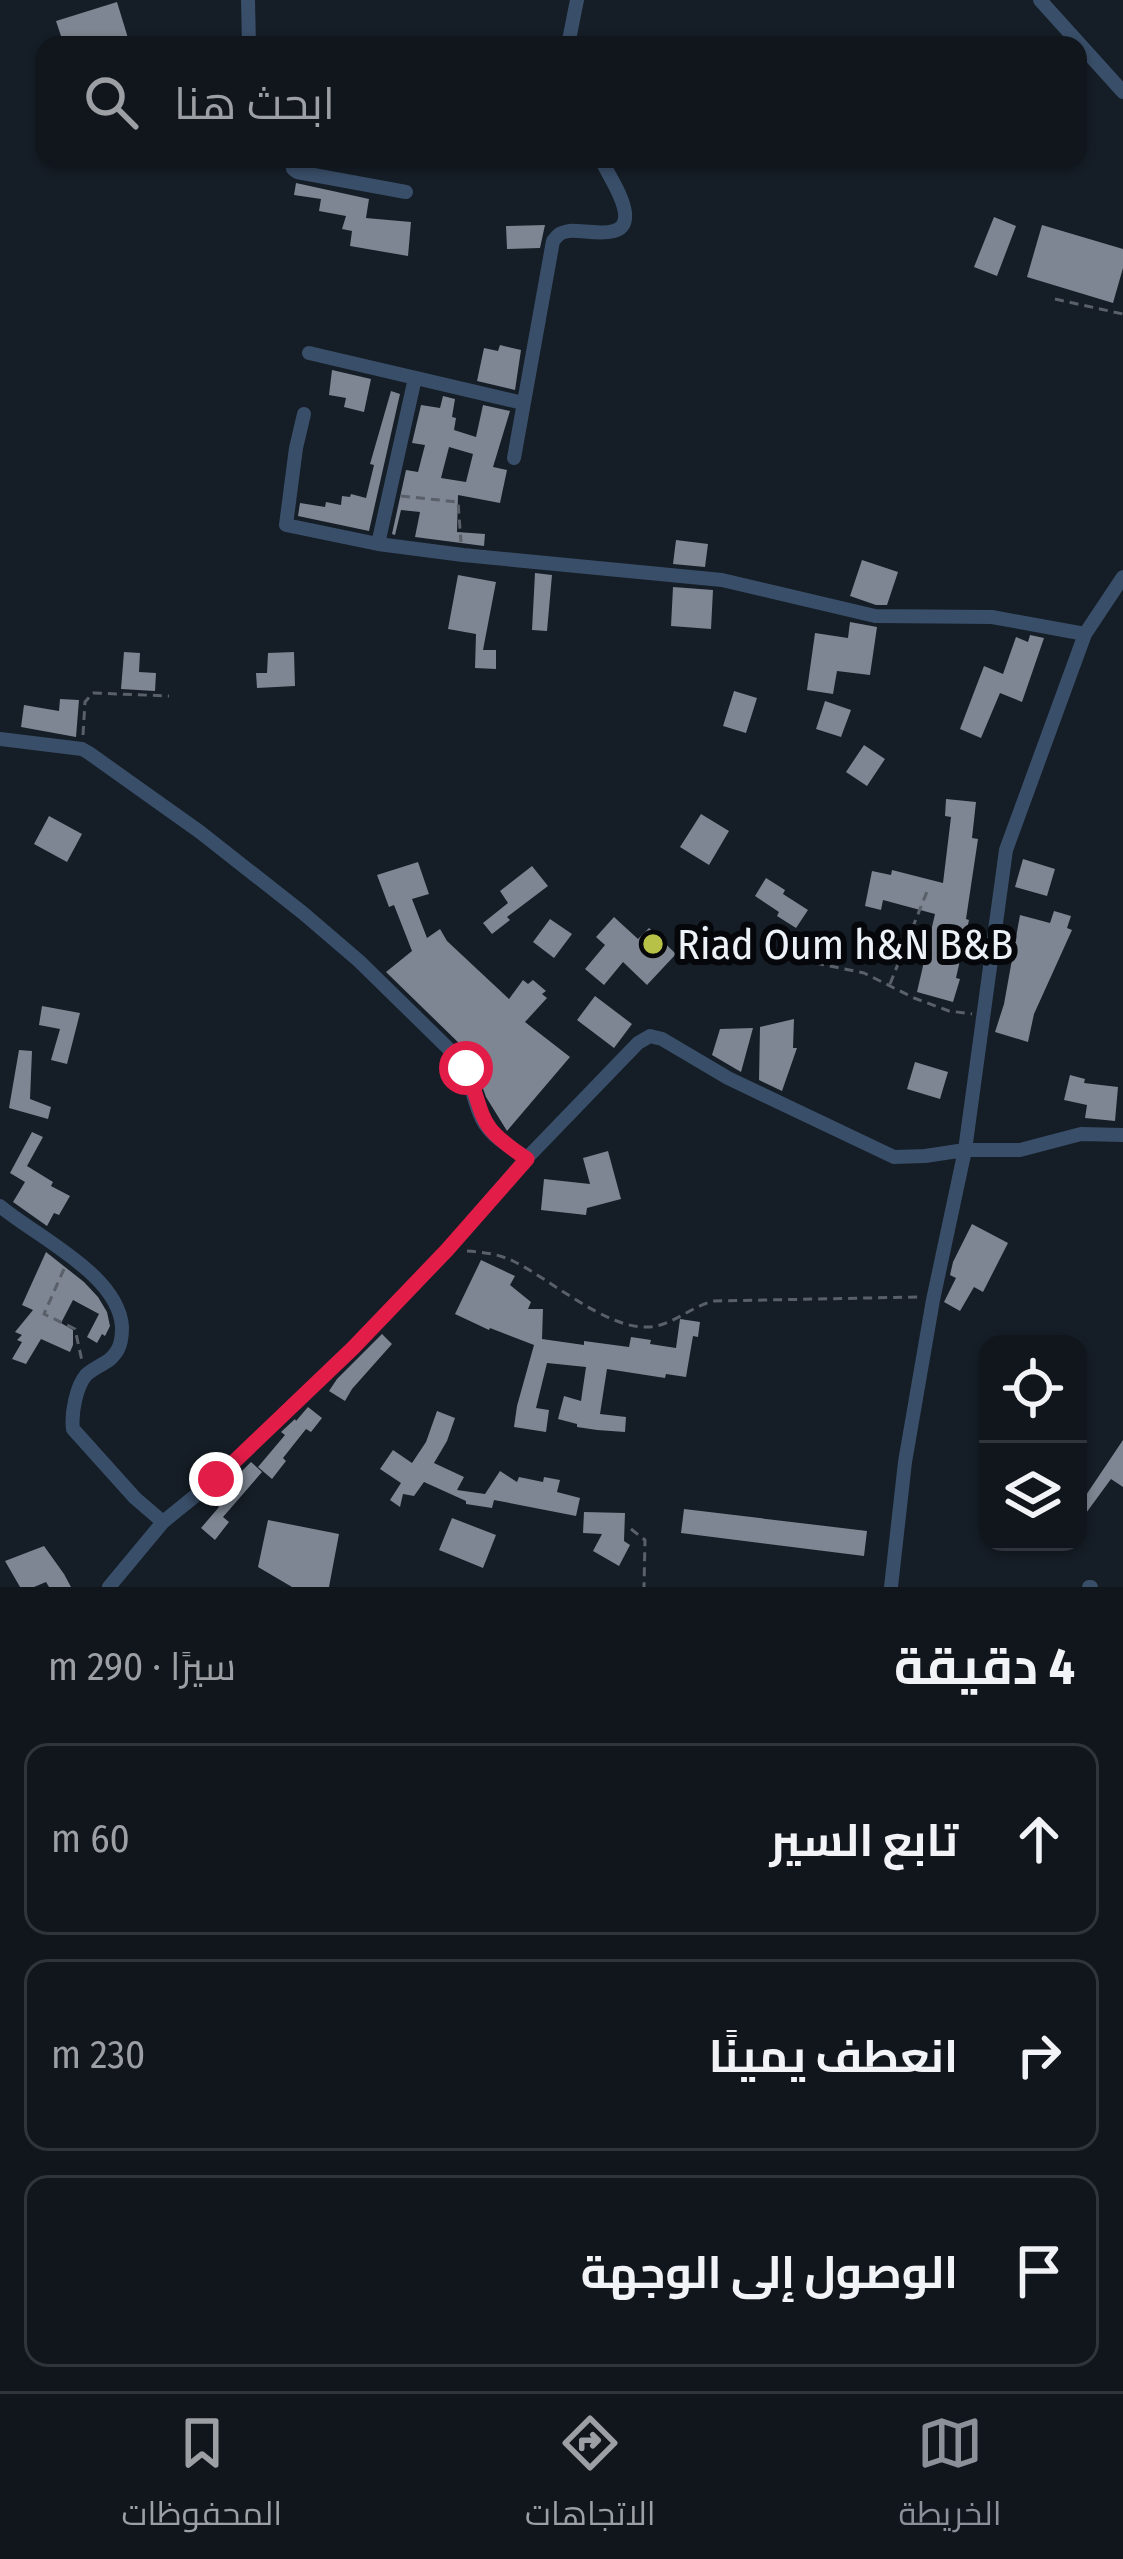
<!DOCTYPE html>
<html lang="ar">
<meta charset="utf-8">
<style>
:root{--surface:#10161c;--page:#1e2329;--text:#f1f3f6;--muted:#9c9fa3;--line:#30353b;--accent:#8c9099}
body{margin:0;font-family:"Fira Sans Condensed",Cairo,sans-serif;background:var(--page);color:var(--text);direction:rtl}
.controls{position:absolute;right:36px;bottom:36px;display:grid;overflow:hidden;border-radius:24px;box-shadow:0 3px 9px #0004}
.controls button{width:108px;height:108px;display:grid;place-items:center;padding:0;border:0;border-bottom:3px solid var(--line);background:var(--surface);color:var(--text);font:60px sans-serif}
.stop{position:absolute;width:36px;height:36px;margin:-27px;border:9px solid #e11d48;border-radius:50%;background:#fff}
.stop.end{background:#e11d48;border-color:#fff;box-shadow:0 3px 12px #0008}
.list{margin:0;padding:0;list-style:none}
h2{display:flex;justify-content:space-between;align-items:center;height:156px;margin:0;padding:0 48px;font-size:51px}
h2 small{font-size:39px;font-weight:400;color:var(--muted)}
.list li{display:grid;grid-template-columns:78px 1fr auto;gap:36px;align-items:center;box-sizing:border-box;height:192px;margin:0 24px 24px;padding:0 24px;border:3px solid var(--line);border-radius:24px}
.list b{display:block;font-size:45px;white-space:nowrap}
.list em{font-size:39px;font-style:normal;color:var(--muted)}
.icon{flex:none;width:66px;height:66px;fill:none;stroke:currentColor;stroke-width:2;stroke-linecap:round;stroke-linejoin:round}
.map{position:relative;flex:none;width:1123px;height:1587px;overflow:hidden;direction:ltr}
.search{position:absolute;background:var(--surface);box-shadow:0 3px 9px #0004;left:36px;right:36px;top:36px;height:132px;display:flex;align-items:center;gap:30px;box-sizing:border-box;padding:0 42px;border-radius:24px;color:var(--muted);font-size:45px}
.sheet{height:804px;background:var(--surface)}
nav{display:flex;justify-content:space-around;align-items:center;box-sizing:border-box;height:168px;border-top:3px solid var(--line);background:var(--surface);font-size:33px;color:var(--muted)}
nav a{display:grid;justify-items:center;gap:6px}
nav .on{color:var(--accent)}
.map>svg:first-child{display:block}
.building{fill:#7d8692;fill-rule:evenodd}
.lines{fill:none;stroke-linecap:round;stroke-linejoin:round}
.path{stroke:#596069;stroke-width:3;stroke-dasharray:9 6;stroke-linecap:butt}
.minor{stroke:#394e68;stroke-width:14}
.route{stroke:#e11d48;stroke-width:15}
.poi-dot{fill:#b7c148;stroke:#05070a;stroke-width:4.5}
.labels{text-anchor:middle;stroke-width:12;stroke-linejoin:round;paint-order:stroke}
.poi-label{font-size:42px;fill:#edf2f9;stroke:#05070a;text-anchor:start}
</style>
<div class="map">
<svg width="1123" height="1587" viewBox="0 0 1123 1587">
<rect width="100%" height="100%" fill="#151d26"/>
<!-- building -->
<path class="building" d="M117,2L128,38L107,45H64L56,21Z
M296,183L369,199L366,218L411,222L408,256L350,246L352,231L342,229L346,216L319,211L321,199L294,195Z
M994,217L1016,226L997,276L974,267Z
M545,225L540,248L507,249L506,226Z
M1042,225L1123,249V268L1113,303L1027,277Z
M500,345L521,350L515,390L477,381L484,348L498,351Z
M332,370L371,379L364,412L344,407L346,398L329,395Z
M391,391L400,394L369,531L298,516L300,503L325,507L326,502L341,505L342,496L350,497L351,494L366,498L374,465L370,464Z
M443,396L455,399L452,417L456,418L454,430L476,437L483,405L510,411L493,467L507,470L500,503L458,495L457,532L485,534L484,546L415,537L420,512L401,510L395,535L392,534L406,470L418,472L425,445L412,443L421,405L440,408ZM449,447L473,454L466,482L441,478Z
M676,540L708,544L705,567L673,564Z
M862,560L898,572L887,605H876L850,596Z
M535,573L552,575L547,631L532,630Z
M458,575L496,582L483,650H496V669L475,668L476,634L448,629Z
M673,587L713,590L711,629L671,626Z
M850,622L877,627L870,675L837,671L833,694L807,690L815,633L848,638Z
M1030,635L1044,638L1022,702L1000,693L981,738L960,729L984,666L1003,674L1016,637L1028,642Z
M124,652L140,653L139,672L156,673L155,691L121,689Z
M294,652L295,686L257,688L256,673H267L268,653Z
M734,691L757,698L746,733L723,726Z
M60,699L79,700L76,737L21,727L24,705L59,711Z
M825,701L851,710L841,737L816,729Z
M864,745L885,759L867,786L846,772Z
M946,799L976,802L972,838L978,839L966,919L969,920L956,978L960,979L953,1002L917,992L935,914L883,900L881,910L865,906L872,871L891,875L892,870L943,883L951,817L945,816Z
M701,814L729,831L709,865L680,847Z
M49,816L82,834L67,862L34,844Z
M1023,859L1055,869L1047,896L1015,887Z
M418,862L429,894L412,899L427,938L440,929L447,941L509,999L523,980L528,984L533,980L546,991L542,994L547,998L525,1022L570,1057L507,1131L486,1097L475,1066L464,1048L386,972L412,951L394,905L389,907L377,875Z
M532,866L548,886L507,917L510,920L492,934L483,923L508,903L500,891Z
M766,878L785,890L783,894L808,910L796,928L777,916L779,912L755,896Z
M1054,911L1071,916L1067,928L1072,930L1034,1014L1028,1042L995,1032L1004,1004L1020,915L1050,923Z
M614,917L638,939L649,928L676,954L647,985L623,962L604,985L585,969L605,945L596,937Z
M550,919L572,934L554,958L533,942Z
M595,996L632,1024L614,1048L577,1020Z
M42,1006L80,1013L67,1064L51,1060L60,1029L39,1025Z
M794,1019L793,1048H797L782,1091L759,1080L760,1027Z
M753,1028L741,1072L712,1055L720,1029Z
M19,1050L32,1051L30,1099L51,1107L48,1119L9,1108Z
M915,1062L948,1072L940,1099L907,1089Z
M1070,1075L1085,1079L1084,1083L1118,1087L1115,1121L1085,1118L1087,1105L1064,1100Z
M32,1132L43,1137L27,1166L53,1182L51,1186L70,1196L59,1215L54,1213L47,1226L13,1202L25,1182L10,1173Z
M608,1151L621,1199L587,1208L586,1215L541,1210L544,1179L590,1184L583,1158Z
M972,1224L1008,1243L983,1292L974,1287L960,1311L944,1302L956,1278L950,1275L953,1262Z
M46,1252L84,1282L98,1297L107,1312L110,1326L105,1336L102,1334L97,1343L87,1337L99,1314L73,1300L61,1323L73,1330V1345L70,1352L41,1339L26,1364L12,1359L22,1342L17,1340L22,1335L15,1332L33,1310L22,1305Z
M481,1260L515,1276L510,1285L531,1302L528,1309H543L542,1339L584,1345V1341L629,1347L631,1337L651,1340L650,1344L676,1348L680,1319L700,1322L698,1337L693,1336L686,1377L666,1374L665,1378L607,1369L600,1414L626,1417L625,1432L597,1430L577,1427V1424L558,1419L564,1396L581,1401L586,1367L547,1363L536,1408L549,1410L546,1432L514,1427L517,1406L534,1345L490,1328L489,1330L455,1314Z
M382,1334L392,1344L352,1389L345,1401L329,1391L337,1379Z
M308,1407L322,1418L311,1432L306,1429L283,1458L286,1461L272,1479L258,1467L285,1435L281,1432L295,1419L296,1421Z
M437,1411L455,1418L447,1441L434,1463L464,1477L457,1490L485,1494L500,1471L517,1482L519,1477L543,1482L544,1477L560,1480L557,1492L580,1498L576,1516L494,1500L492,1508L466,1504V1501L424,1482L414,1496L403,1494L400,1507L390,1500L401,1483L380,1469L393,1450L412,1463L426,1442Z
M1123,1440V1487L1111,1479L1078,1524V1507Z
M251,1462L262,1472L223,1517L229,1522L215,1540L201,1528L219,1507L212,1501Z
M684,1509L867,1531L864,1556L681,1533Z
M584,1512L625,1513L624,1541L630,1545L619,1566L593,1551L602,1534L583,1533Z
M452,1518L496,1535L483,1568L439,1550Z
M268,1520L339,1534L329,1587H292L258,1567Z
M44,1546L64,1574L71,1587H49L46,1582L34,1587H20L5,1561Z"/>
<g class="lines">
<!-- path -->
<path class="path" d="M1055,299L1123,314
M401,496L458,502L461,542
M83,735L85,702L93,693L169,696
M771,954L864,973L914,998L949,1011L972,1014
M890,984L928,889
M467,1251C482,1252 499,1254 513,1261C550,1279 604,1327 645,1327C670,1328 689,1307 714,1301L919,1297
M64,1269L44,1314L75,1329L82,1361
M631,1529L645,1540L644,1587"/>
<!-- minor -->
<path class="minor" d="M248,0L249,45
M1040,0L1123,92
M568,45L577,0
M293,159V169L297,172L406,192
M309,353L523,403
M304,414L296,448L286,525L378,544L463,555L722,580L875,616L992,617L1085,634
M514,458L553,241C559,234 559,233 569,231C585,229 628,243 625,213C623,195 608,175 601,159
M378,544L415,378
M0,739L82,749L89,753L200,832L303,913L359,961L455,1055C472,1075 471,1097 482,1119C491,1137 511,1148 527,1158L638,1043L650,1036L662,1039L728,1078L894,1157L925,1156L965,1150H1020L1081,1134L1123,1135
M0,1206C37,1237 119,1275 122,1327C122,1341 120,1351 109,1360C102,1365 92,1369 86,1375C76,1387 71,1414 73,1429L135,1498L163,1522
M109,1587L163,1522L216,1479L353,1348L447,1250L527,1158
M891,1587L905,1462L933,1300L965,1150L1006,850L1085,634L1123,577
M1089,1587H1091"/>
</g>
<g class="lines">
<!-- route -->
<path class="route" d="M216,1479L353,1348L447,1250L527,1159C475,1124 487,1121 466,1068"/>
</g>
<!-- markers -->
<circle class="poi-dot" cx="653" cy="944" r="12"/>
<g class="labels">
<!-- poi labels -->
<g class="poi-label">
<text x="677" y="959">Riad Oum h&amp;N B&amp;B</text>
</g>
</g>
</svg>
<div class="controls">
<button><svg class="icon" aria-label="locate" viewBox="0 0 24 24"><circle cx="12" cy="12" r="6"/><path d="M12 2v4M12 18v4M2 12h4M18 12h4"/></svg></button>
<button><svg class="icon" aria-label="layers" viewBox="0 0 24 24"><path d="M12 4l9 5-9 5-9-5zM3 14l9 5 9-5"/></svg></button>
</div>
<div class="stop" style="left:466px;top:1068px"></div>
<div class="stop end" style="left:216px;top:1479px"></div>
<div class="search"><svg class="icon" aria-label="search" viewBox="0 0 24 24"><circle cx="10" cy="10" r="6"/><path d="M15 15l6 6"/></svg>ابحث هنا</div>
</div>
<section class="sheet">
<h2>4 دقيقة<small>سيرًا · 290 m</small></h2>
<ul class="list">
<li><svg class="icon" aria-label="ahead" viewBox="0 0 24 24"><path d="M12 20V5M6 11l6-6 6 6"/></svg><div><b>تابع السير</b></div><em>60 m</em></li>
<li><svg class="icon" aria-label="right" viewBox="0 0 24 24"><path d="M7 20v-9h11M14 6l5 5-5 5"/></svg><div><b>انعطف يمينًا</b></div><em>230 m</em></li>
<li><svg class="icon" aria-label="arrive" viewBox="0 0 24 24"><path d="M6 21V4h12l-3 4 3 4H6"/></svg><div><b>الوصول إلى الوجهة</b></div></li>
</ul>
</section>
<nav>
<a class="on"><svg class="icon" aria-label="map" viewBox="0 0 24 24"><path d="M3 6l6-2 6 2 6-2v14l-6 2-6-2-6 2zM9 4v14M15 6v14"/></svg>الخريطة</a>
<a><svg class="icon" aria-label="directions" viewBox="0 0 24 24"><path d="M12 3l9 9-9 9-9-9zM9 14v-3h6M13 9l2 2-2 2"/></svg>الاتجاهات</a>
<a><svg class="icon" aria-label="saved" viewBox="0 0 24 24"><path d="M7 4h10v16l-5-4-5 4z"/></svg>المحفوظات</a>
</nav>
